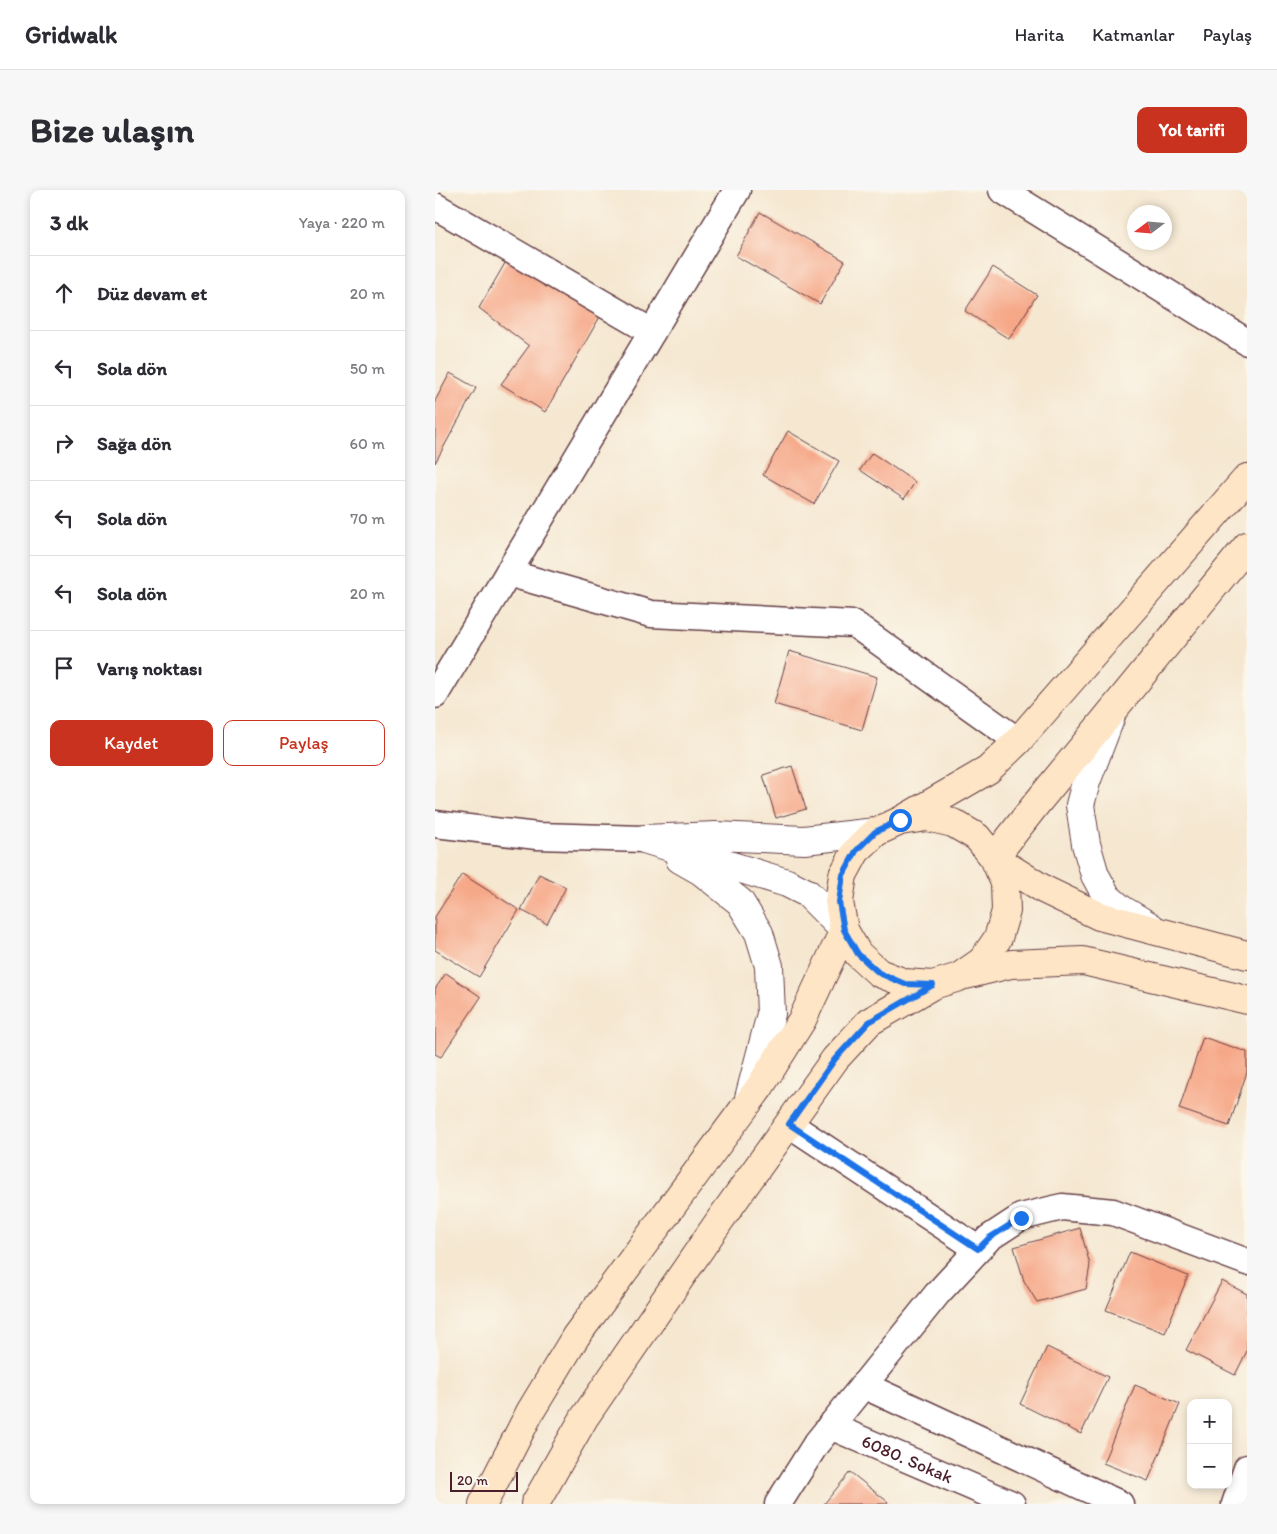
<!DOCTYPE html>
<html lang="tr">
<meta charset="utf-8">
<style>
:root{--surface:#fff;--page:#f7f7f7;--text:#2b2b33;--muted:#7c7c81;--line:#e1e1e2;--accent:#c8321e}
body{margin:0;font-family:Itim,sans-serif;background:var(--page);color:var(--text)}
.controls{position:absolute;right:15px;bottom:15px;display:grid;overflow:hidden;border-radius:10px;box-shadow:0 2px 8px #0003}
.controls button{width:45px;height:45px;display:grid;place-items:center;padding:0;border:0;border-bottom:1px solid var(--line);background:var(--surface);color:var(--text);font:25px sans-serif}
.compass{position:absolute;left:692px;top:15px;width:45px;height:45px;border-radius:50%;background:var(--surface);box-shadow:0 2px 8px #0003;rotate:254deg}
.scale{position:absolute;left:15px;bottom:12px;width:68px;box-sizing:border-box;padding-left:5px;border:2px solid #4a1f2b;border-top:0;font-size:14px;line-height:18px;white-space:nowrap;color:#4a1f2b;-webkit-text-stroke:4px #fbf7ec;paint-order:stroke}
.stop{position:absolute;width:15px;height:15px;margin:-11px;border:4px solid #1a73e8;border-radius:50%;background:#fff}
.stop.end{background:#1a73e8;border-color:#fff;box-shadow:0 1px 5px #0008}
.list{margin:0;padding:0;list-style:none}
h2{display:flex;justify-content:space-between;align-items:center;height:65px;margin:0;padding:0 20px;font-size:21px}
h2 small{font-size:16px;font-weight:400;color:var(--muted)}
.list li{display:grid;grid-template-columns:32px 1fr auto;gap:15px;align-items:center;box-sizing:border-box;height:75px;padding:0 20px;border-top:1px solid var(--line)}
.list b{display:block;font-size:19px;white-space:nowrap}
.list em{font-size:16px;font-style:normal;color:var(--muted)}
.actions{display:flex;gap:10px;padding:15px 20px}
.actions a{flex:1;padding:11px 0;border:1px solid var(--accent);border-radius:10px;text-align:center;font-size:18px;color:var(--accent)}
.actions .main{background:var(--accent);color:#fff}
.icon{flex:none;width:28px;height:28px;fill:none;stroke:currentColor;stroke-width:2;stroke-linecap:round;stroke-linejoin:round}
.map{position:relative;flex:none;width:812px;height:1314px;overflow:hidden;border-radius:10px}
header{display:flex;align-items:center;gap:30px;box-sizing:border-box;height:70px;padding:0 25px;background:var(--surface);border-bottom:1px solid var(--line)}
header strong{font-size:24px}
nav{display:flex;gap:28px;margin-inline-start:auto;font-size:18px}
.intro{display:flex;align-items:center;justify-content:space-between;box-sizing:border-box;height:120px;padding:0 30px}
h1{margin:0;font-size:35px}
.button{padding:12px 22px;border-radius:10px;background:var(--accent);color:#fff;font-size:18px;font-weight:700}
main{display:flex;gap:30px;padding:0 30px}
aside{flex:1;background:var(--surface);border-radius:10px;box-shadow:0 2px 8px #0003}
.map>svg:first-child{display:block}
.building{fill:#f6a787}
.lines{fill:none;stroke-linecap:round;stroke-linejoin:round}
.minor-casing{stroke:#643d44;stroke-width:29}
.tertiary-casing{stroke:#643d44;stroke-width:30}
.secondary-casing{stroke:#643d44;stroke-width:30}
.minor{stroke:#fff;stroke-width:26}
.tertiary{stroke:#fff;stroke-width:28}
.secondary{stroke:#fee5c5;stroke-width:28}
.route{stroke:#1a73e8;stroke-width:6}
.labels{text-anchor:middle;stroke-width:4.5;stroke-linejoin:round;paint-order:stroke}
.street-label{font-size:18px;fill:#4a1f2b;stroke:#fbf7ec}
</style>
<header>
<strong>Gridwalk</strong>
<nav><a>Harita</a><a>Katmanlar</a><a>Paylaş</a></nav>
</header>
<div class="intro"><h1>Bize ulaşın</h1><a class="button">Yol tarifi</a></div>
<main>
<aside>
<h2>3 dk<small>Yaya · 220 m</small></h2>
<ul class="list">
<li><svg class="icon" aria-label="ahead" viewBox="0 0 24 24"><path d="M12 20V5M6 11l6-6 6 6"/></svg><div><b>Düz devam et</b></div><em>20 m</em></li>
<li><svg class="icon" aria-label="left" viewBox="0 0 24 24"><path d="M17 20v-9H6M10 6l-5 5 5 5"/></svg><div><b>Sola dön</b></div><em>50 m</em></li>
<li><svg class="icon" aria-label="right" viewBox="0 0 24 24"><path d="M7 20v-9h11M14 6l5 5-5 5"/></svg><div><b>Sağa dön</b></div><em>60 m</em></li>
<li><svg class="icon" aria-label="left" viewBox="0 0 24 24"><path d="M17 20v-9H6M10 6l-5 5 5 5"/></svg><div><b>Sola dön</b></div><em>70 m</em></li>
<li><svg class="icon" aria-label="left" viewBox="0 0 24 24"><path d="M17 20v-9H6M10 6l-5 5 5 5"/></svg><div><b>Sola dön</b></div><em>20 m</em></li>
<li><svg class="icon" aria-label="arrive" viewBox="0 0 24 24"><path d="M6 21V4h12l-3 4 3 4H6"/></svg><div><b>Varış noktası</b></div></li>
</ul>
<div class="actions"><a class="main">Kaydet</a><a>Paylaş</a></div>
</aside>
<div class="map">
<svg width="812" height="1314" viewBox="0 0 812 1314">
<rect width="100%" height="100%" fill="#fbf7ec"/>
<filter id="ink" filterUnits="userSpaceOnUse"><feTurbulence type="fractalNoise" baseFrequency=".02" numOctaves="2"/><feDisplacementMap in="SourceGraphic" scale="10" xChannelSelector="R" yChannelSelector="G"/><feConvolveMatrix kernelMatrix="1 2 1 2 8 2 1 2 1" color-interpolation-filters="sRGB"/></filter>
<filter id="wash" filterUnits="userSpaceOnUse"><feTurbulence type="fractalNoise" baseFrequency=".0096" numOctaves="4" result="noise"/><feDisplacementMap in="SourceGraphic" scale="20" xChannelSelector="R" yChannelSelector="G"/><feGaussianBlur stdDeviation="1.12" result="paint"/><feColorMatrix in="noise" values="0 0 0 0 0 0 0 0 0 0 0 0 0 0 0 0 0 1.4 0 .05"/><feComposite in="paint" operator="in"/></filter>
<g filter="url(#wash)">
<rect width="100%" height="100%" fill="#f5e7d0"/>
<g id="blocks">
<!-- building -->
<path class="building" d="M325,22L410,71L385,114L301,66Z
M73,68L166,125L110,222L66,194L94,156L44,118Z
M558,77L602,105L574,149L530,121Z
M15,183L41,198L0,273V211Z
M353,241L404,271L379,314L328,285Z
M437,263L480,292L469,309L425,280Z
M354,461L442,487L427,540L339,514Z
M357,576L371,619L341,628L328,585Z
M27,684L84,720L44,787L0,760V727Z
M104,684L131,697L112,734L86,720Z
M11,783L46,807L6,867L0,864V799Z
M768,847L812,862V882L794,936L744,919Z
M645,1038L655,1075L651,1099L602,1112L589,1091L579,1057Z
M695,1062L753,1086L730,1143L671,1120Z
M787,1091L812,1104V1161L800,1185L751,1160Z
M612,1157L673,1187L646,1244L585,1214Z
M700,1195L745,1214L713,1291L668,1273Z
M415,1282L453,1312L451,1314H389Z"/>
</g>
</g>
<g filter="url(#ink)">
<use href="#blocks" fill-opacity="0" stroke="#643d44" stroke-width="1"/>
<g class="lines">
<!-- minor casing -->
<g class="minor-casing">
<g id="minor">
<path d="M567,0L812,152"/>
<path d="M0,16L217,142"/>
<path d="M73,383L216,424L419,434L583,551"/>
<path d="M0,505L302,0"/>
<path d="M0,634L102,646L209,649"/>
<path d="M354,934L543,1059"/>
<path d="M428,1195L685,1314"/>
<path id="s1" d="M395,1236L577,1314"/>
<path d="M343,1314L381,1254L502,1104L554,1048L586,1027L627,1017L678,1022L812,1072"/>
<path d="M800,1314L812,1278"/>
</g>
</g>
<!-- tertiary casing -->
<g class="tertiary-casing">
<path id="tertiary" d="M676,526L651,592L645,615L651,654L660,685L672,707L686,719L716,737
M245,669L266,681L305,712L324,743L334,776L336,824L314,908
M409,740L372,703L352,693L209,649L281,646L369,650L441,642"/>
</g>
<!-- secondary casing -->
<g class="secondary-casing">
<path id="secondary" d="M812,356L602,613L559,668L610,700L664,726L812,765
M465,631L492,627L518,633L542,647L559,668L570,693L571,721L563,748L547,771L524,787L498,795L470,793L444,783L423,764L409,740L404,712L408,685L421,661L441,642L465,631L553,580L583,551L812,288
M531,785L576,774L648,771L812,810
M48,1314L95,1222L141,1146L324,898L367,830L409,740
M100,1314L149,1228L285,1030L400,869L434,832L498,795"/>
</g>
<!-- minor -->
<use href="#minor" class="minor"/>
<!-- tertiary -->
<use href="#tertiary" class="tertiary"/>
<!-- secondary -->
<use href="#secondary" class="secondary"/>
</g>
</g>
<g class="lines" filter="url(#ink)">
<!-- route -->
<path class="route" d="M465,630L440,642L421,661L408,685L404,712L409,740L423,764L444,783L470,794L498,795L434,832L400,869L354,934L543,1059L554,1048L586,1028"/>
</g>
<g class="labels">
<!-- street labels -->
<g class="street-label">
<text dy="6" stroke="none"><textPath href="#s1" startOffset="84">6080. Sokak</textPath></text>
</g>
</g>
</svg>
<div class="controls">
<button>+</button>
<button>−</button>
</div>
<svg class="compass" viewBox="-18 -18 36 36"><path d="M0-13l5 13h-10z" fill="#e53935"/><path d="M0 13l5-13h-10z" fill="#7c7c81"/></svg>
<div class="scale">20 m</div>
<div class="stop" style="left:465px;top:630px"></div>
<div class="stop end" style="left:586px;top:1028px"></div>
</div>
</main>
